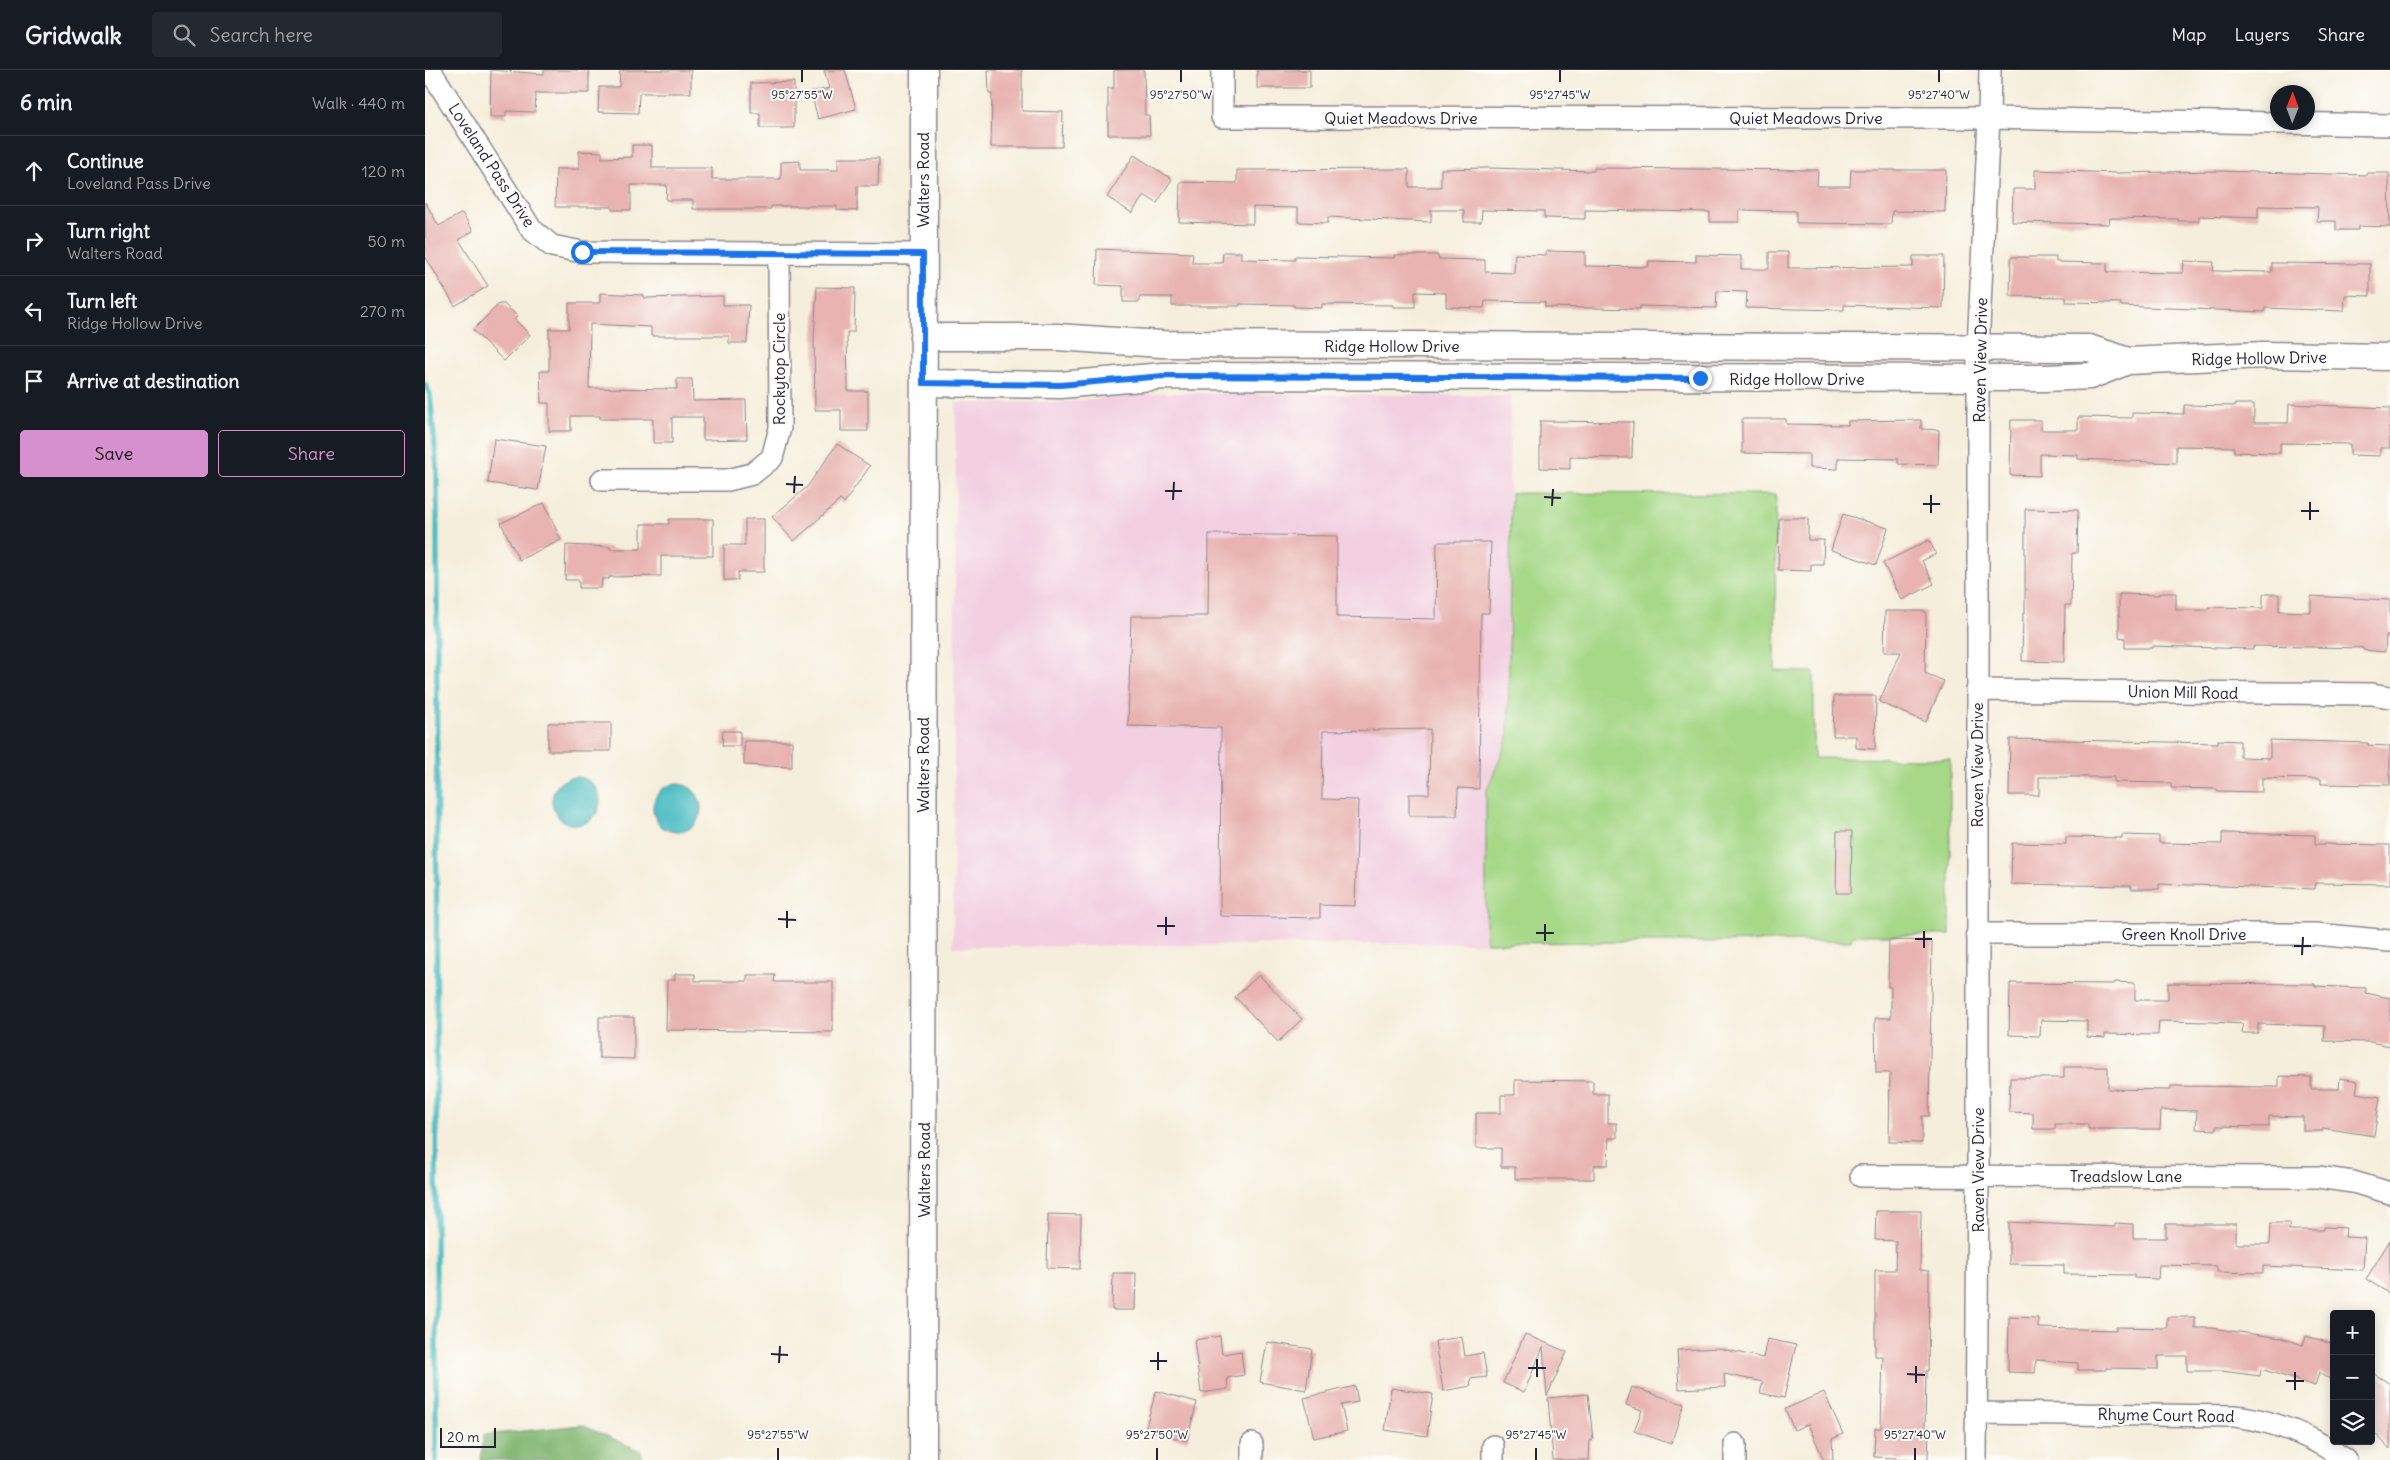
<!DOCTYPE html>
<meta charset="utf-8">
<style>
:root{--surface:#171b24;--page:#242831;--text:#f1f3f6;--muted:#9ea1a6;--line:#363941;--accent:#d690ce}
body{margin:0;font-family:Delius,sans-serif;background:var(--page);color:var(--text)}
.controls{position:absolute;right:15px;bottom:15px;display:grid;overflow:hidden;border-radius:5px;box-shadow:0 2px 12px #0003}
.controls button{width:45px;height:45px;display:grid;place-items:center;padding:0;border:0;border-bottom:1px solid var(--line);background:var(--surface);color:var(--text);font:25px sans-serif}
.compass{position:absolute;left:1845px;top:15px;width:45px;height:45px;border-radius:50%;background:var(--surface);box-shadow:0 2px 12px #0003;rotate:1deg}
.scale{position:absolute;left:15px;bottom:12px;width:56px;box-sizing:border-box;padding-left:5px;border:2px solid #22223b;border-top:0;font-size:14px;line-height:18px;white-space:nowrap;color:#22223b;-webkit-text-stroke:4px #fdfcf7;paint-order:stroke}
.stop{position:absolute;width:15px;height:15px;margin:-11px;border:4px solid #1a73e8;border-radius:50%;background:#fff}
.stop.end{background:#1a73e8;border-color:#fff;box-shadow:0 1px 5px #0008}
.list{margin:0;padding:0;list-style:none}
h2{display:flex;justify-content:space-between;align-items:center;height:65px;margin:0;padding:0 20px;font-size:21px}
h2 small{font-size:16px;font-weight:400;color:var(--muted)}
.list li{display:grid;grid-template-columns:32px 1fr auto;gap:15px;align-items:center;box-sizing:border-box;height:70px;padding:0 20px;border-top:1px solid var(--line)}
.list b{display:block;font-size:19px;white-space:nowrap}
.list p{margin:0;font-size:16px;white-space:nowrap;color:var(--muted)}
.list em{font-size:16px;font-style:normal;color:var(--muted)}
.actions{display:flex;gap:10px;padding:15px 20px}
.actions a{flex:1;padding:11px 0;border:1px solid var(--accent);border-radius:5px;text-align:center;font-size:18px;color:var(--accent)}
.actions .main{background:var(--accent);color:#111}
.icon{flex:none;width:28px;height:28px;fill:none;stroke:currentColor;stroke-width:2;stroke-linecap:round;stroke-linejoin:round}
.map{position:relative;flex:none;width:1965px;height:1390px;overflow:hidden}
header{display:flex;align-items:center;gap:30px;box-sizing:border-box;height:70px;padding:0 25px;background:var(--surface);border-bottom:1px solid var(--line)}
header strong{font-size:24px}
nav{display:flex;gap:28px;margin-inline-start:auto;font-size:18px}
.search{width:350px;height:45px;background:var(--page);display:flex;align-items:center;gap:12px;box-sizing:border-box;padding:0 18px;border-radius:5px;color:var(--muted);font-size:19px}
main{display:flex}
aside{flex:1;background:var(--surface)}
.map>svg:first-child{display:block}
.built{fill:#f2cfe1}
.green{fill:#a6d887;stroke:#647d61}
.forest{fill:#84b874;stroke:#536d58}
.water{fill:#4ebdc3;stroke:#38707f}
.lines{fill:none;stroke-linecap:round;stroke-linejoin:round}
.stream{stroke:#4ebdc3;stroke-width:5.5}
.building{fill:#e8b3b0}
.minor-casing{stroke:#8c888c;stroke-width:24}
.tertiary-casing{stroke:#8c888c;stroke-width:29}
.minor{stroke:#fff;stroke-width:21}
.tertiary{stroke:#fff;stroke-width:26}
.route{stroke:#1a73e8;stroke-width:6}
.ticks{fill:none;stroke:#22223b;stroke-width:2}
.labels{text-anchor:middle;stroke-width:4;stroke-linejoin:round;paint-order:stroke}
.street-label{font-size:16px;fill:#22223b;stroke:#fdfcf7}
.ticks-label{font-size:12px;text-anchor:middle;fill:#22223b;stroke:#fdfcf7;stroke-width:4;stroke-linejoin:round;paint-order:stroke}
</style>
<header>
<strong>Gridwalk</strong>
<div class="search"><svg class="icon" aria-label="search" viewBox="0 0 24 24"><circle cx="10" cy="10" r="6"/><path d="M15 15l6 6"/></svg>Search here</div>
<nav><a>Map</a><a>Layers</a><a>Share</a></nav>
</header>
<main>
<aside>
<h2>6 min<small>Walk · 440 m</small></h2>
<ul class="list">
<li><svg class="icon" aria-label="ahead" viewBox="0 0 24 24"><path d="M12 20V5M6 11l6-6 6 6"/></svg><div><b>Continue</b><p>Loveland Pass Drive</p></div><em>120 m</em></li>
<li><svg class="icon" aria-label="right" viewBox="0 0 24 24"><path d="M7 20v-9h11M14 6l5 5-5 5"/></svg><div><b>Turn right</b><p>Walters Road</p></div><em>50 m</em></li>
<li><svg class="icon" aria-label="left" viewBox="0 0 24 24"><path d="M17 20v-9H6M10 6l-5 5 5 5"/></svg><div><b>Turn left</b><p>Ridge Hollow Drive</p></div><em>270 m</em></li>
<li><svg class="icon" aria-label="arrive" viewBox="0 0 24 24"><path d="M6 21V4h12l-3 4 3 4H6"/></svg><div><b>Arrive at destination</b></div></li>
</ul>
<div class="actions"><a class="main">Save</a><a>Share</a></div>
</aside>
<div class="map">
<svg width="1965" height="1390" viewBox="0 0 1965 1390">
<rect width="100%" height="100%" fill="#fdfcf7"/>
<filter id="ink" filterUnits="userSpaceOnUse"><feTurbulence type="fractalNoise" baseFrequency=".02" numOctaves="2"/><feDisplacementMap in="SourceGraphic" scale="10" xChannelSelector="R" yChannelSelector="G"/><feConvolveMatrix kernelMatrix="1 2 1 2 8 2 1 2 1" color-interpolation-filters="sRGB"/></filter>
<filter id="wash" filterUnits="userSpaceOnUse"><feTurbulence type="fractalNoise" baseFrequency=".0096" numOctaves="4" result="noise"/><feDisplacementMap in="SourceGraphic" scale="20" xChannelSelector="R" yChannelSelector="G"/><feGaussianBlur stdDeviation="1.12" result="paint"/><feColorMatrix in="noise" values="0 0 0 0 0 0 0 0 0 0 0 0 0 0 0 0 0 1.4 0 .05"/><feComposite in="paint" operator="in"/></filter>
<g filter="url(#wash)">
<rect width="100%" height="100%" fill="#f6eedc"/>
<!-- built -->
<path class="built" d="M736,323L1085,326L1083,669L1061,722V873L528,877L531,333L630,332Z"/>
<!-- green -->
<path class="green" d="M1086,423L1351,424L1350,601L1389,602V688L1525,689V865H1428L1426,871L1061,873V722L1083,669Z"/>
<!-- forest -->
<path class="forest" d="M157,1355L216,1381L217,1390H56L58,1365Z"/>
<!-- water -->
<path class="water" d="M127 731a24 24 0 1 1 48 0a24 24 0 1 1-48 0Z
M228 738a24 24 0 1 1 48 0a24 24 0 1 1-48 0Z"/>
<g class="lines">
<!-- stream -->
<path class="stream" d="M0,314L5,324L12,399L11,1390"/>
</g>
<g id="blocks">
<!-- building -->
<path class="building" d="M66,0L119,4V0H164V23H111L110,42L81,41V47H65Z
M195,0H266V23H214L213,43L173,42L174,17H194Z
M399,0H420L431,39L393,49L386,23L404,18Z
M563,0H597V41L638,42L637,77H566L567,24H564Z
M689,0H719L720,45H724L725,65H683V18H689Z
M832,0H885V18H832Z
M369,12V58H335V43H326V13Z
M207,75H227V98H287V109H356V92L375,91V100H413V88H454L453,116H432V141L412,140V136H346V139H268V130H241L242,115H206V140H187V137H130L131,99H154V81L177,82V88L207,87Z
M709,85L747,109L732,133L719,125L707,143L682,127Z
M1064,98L1169,101V98L1393,100L1392,116H1425L1426,100H1521L1520,142L1467,141L1466,154L1371,153V141L1314,140V152H1285V142L1160,140V149L1119,148V141L1057,140L1056,152H1039V140H1006V152L903,147V153L873,152V138L828,137V154L754,152L755,112L812,113V100L984,99V117H1016V99Z
M1610,100L1692,103L1794,101L1942,105V103H1964L1965,157L1933,156V160H1911V151H1892L1893,137L1833,136V148L1774,146V151H1753V149L1685,148L1684,154L1587,152L1588,119H1610Z
M0,132L14,156L37,143L48,161L34,170L63,216L30,236L0,186Z
M672,179L768,183L767,193H797L798,182H816V189L870,190V186L969,188V185H1013V189L1060,190V202L1089,203L1090,184L1121,185V181L1160,182V196L1223,197L1224,191L1271,192V185L1316,186V199H1344V182H1363V198L1488,197V186H1519L1518,238L1419,235V240L1321,238L1322,222L1292,221L1291,238L1215,236V239L1167,238L1120,237V232L1060,231L1059,238L1021,237V223L990,222V237H968V235L897,234V238L869,237V235L815,234L814,236H747V227H714V232H698V216L671,215Z
M1586,187H1631V192L1682,193V202L1758,203L1759,191L1789,192L1788,201L1847,202V193L1945,194V226L1920,225L1919,241L1840,238V242L1696,236V233L1641,232V227L1585,226Z
M392,217L430,218L429,262H422L423,321H443V361H416V340H390L389,269Z
M175,223L219,225V228L298,226V235H324L322,273H304V266H226V257L165,254L164,318L252,319V309H267L268,331L321,330L322,369L278,370V347H247V373H228V349H175V346H146V361H124V333H116L115,301H124V259H144V233H175Z
M74,234H79L92,246L89,249L105,265L79,291L48,260Z
M1810,334H1829V353H1863L1864,334L1965,338V378H1955V386L1925,385V374L1855,373V383L1809,382V377L1751,376V393L1653,389V385L1615,384V406L1585,405L1586,350H1616V360H1653V347L1707,348V343L1759,344V335L1810,336Z
M1317,349H1361V354L1423,355V351L1496,350V359L1514,360L1513,395L1473,394V389L1413,388V399L1384,398V384L1317,383Z
M1115,351L1208,352L1207,388L1145,387V399L1115,398Z
M69,369L121,376L113,420L63,413Z
M412,374L445,396L419,433L415,430L369,471L347,447L382,417Z
M119,433L136,470L94,490L76,453Z
M1600,439L1653,440L1652,483H1647L1646,535H1640L1639,592L1597,591L1598,543H1600Z
M1418,444L1463,458L1451,495L1406,480Z
M1354,448H1383V470H1399L1398,494H1386V501L1353,500Z
M244,449H288V486H236V506L184,507V509H177L176,518H154V510H140L141,475L185,477V479H216V454H244Z
M320,449H339V502H313V510H299V475H320Z
M784,464L912,466V547L1011,549L1012,472H1066L1064,543H1056L1054,719L1033,718L1032,746H984V724H1004L1005,659L898,661L897,729L933,730L930,836L895,835V848L795,846L796,658L703,656L706,546H783Z
M1504,470L1511,484L1497,491L1509,514L1477,530L1458,493Z
M1734,523H1751V540H1783V537L1838,538V524H1854V541L1886,542V526L1965,530V566H1961L1960,582L1938,580V578L1829,576L1828,579L1727,576V578H1700V568L1694,567V524L1734,525Z
M1460,541H1501L1500,603L1519,611L1501,652L1454,632L1476,582H1459Z
M1409,626H1451L1450,679L1431,678V666H1408Z
M123,653H186V681H123Z
M298,661H315V676H297Z
M1585,669L1793,673V670L1815,671V687L1845,688V670L1943,673V675L1965,676V715L1896,714V709L1837,708V722L1792,721V719L1746,718V713L1689,712V707H1614V725H1584Z
M319,671H367V697L319,695Z
M1412,761H1427L1426,823H1411Z
M1797,763L1890,765V774L1965,775V814L1890,813V819L1734,814V819H1706V816L1586,814L1587,773L1641,774V767L1697,768V765L1734,766V773L1797,774Z
M1464,870L1507,871L1504,1046H1497V1073L1464,1072L1465,1003H1451L1450,948H1466V917H1463Z
M250,904H270V911H322V905H350L349,912H408V962L241,960L242,910H250Z
M834,905L877,949L853,972L810,927Z
M1690,912L1710,913V930H1743V913L1890,914V916L1941,918V923L1965,928V976L1945,972L1899,971L1900,956L1833,954V963H1817L1818,954L1788,952L1734,951L1733,965L1680,964V968L1662,967V951L1616,950L1615,966L1584,965L1585,913L1689,914Z
M174,947H209V989L174,988Z
M1639,997H1683V1019L1746,1020V1016L1854,1017V1006L1886,1007V1019H1914L1915,1008L1933,1011L1931,1023L1955,1027L1949,1066L1898,1058V1061H1878V1047L1844,1046V1057L1791,1056V1060L1771,1059L1772,1041L1736,1040L1735,1059H1663V1054H1630V1059H1608V1043L1584,1042L1585,1008H1639Z
M1090,1010L1168,1011V1024H1183V1053H1192V1068H1184L1183,1095H1169V1109H1090V1097H1076V1078H1051V1043H1076V1025H1090Z
M1451,1141H1496L1495,1200L1504,1201L1503,1301H1501L1500,1359H1504L1503,1389L1471,1390V1388L1449,1387L1450,1358H1456L1458,1286H1450V1200H1470L1471,1171L1450,1170Z
M623,1144L656,1145L655,1199L622,1198Z
M1584,1152L1690,1157V1153L1708,1154V1168H1741V1154H1811V1174H1845L1846,1153H1865L1864,1160H1899V1157L1921,1158L1920,1167L1940,1168L1938,1200L1838,1196V1203L1792,1202V1196L1734,1195L1733,1209L1709,1208V1205L1639,1204V1195L1584,1194Z
M1965,1170V1224L1941,1209Z
M688,1203H711L710,1240H687Z
M1584,1247L1613,1248V1258L1691,1260V1257L1742,1258V1247H1770V1258H1786L1856,1268L1878,1275L1881,1266L1909,1274V1312L1894,1302L1890,1316L1836,1299L1835,1306L1797,1301H1762V1286H1733V1299L1681,1298V1300H1653V1293L1611,1290L1610,1303L1583,1302Z
M1100,1264L1142,1282L1122,1326L1118,1277L1099,1322L1078,1313Z
M795,1266L797,1284L816,1281L819,1305L802,1308L803,1319L776,1323L769,1270Z
M1037,1267L1040,1286L1058,1283L1062,1307L1045,1309L1046,1316L1018,1321L1010,1271Z
M1342,1269L1371,1275L1359,1328L1335,1323L1338,1312L1299,1304L1300,1317L1254,1319L1252,1280L1293,1278L1338,1288Z
M842,1272L887,1279L881,1320L835,1312Z
M1946,1302L1965,1314V1379L1946,1359Z
M930,1316L933,1332L916,1335L922,1361L889,1368L879,1328Z
M1207,1317L1259,1334L1246,1374L1209,1361L1217,1340L1201,1335Z
M966,1318L1008,1324L1002,1366L960,1360Z
M731,1321L772,1332L762,1371L720,1360Z
M1399,1322L1418,1364L1407,1369L1408,1390H1399L1383,1354L1369,1360L1360,1339Z
M1163,1324L1168,1370L1165,1371L1164,1390H1128L1123,1328Z"/>
</g>
</g>
<g filter="url(#ink)">
<use href="#blocks" fill-opacity="0" stroke="#8c888c" stroke-width="1"/>
<g class="lines">
<!-- minor casing -->
<g class="minor-casing">
<path id="minor" d="M5,0L106,159L127,176L157,182L498,184
M797,0V47L1564,48L1965,55
M177,410H303L327,404L347,388L355,358L354,184
M1552,620L1947,624L1965,627
M1552,864H1891L1965,871
M1436,1106L1893,1107L1928,1112L1965,1123
M1551,1343L1810,1346C1851,1351 1887,1366 1921,1390
M827,1390V1374
M1068,1390V1376
M1310,1390V1374
M1551,1390L1553,1105V278L1564,48L1565,0"/>
</g>
<!-- tertiary casing -->
<g class="tertiary-casing">
<path id="tertiary" d="M498,267H632L736,274L1664,278L1703,291
M499,313L635,315L738,306L1621,308L1665,306L1703,291L1839,285L1965,287
M498,1390L499,0"/>
</g>
<!-- minor -->
<use href="#minor" class="minor"/>
<!-- tertiary -->
<use href="#tertiary" class="tertiary"/>
</g>
</g>
<g class="lines" filter="url(#ink)">
<!-- route -->
<path class="route" d="M157,182L498,184V313L635,315L738,306L1275,308"/>
</g>
<!-- ticks -->
<path class="ticks" d="M377,12V0M756,12V0M1135,12V0M1514,12V0M361,414L378,415M740,421H757M369,423L370,406M1119,427L1136,428M748,430L749,412M1498,434H1515M1127,436L1128,419M1876,441H1894M1506,443V425M1885,450V432M353,849L371,850M732,856H750M362,858V841M1111,863H1129M741,865V847M1490,869H1507M1120,871V854M1869,876H1886M1499,878V861M1877,885L1878,867M346,1284L363,1285M725,1291H742M354,1293L355,1276M1103,1298H1121M733,1300V1282M1482,1304L1500,1305M1112,1307V1289M1861,1311H1879M1491,1313V1296M1870,1320V1302M353,1390V1378M732,1390V1378M1111,1390V1378M1490,1390V1378"/>
<g class="labels">
<!-- street labels -->
<g class="street-label">
<text x="976" y="54">Quiet Meadows Drive</text>
<text x="1381" y="54">Quiet Meadows Drive</text>
<text transform="translate(67 95) rotate(57)" y="6">Loveland Pass Drive</text>
<text transform="translate(498 110) rotate(-90)" y="6">Walters Road</text>
<text x="967" y="282">Ridge Hollow Drive</text>
<text transform="translate(1834 288) rotate(-1)" y="6">Ridge Hollow Drive</text>
<text transform="translate(1555 290) rotate(-89)" y="6">Raven View Drive</text>
<text transform="translate(354 299) rotate(-90)" y="6">Rockytop Circle</text>
<text x="1372" y="315">Ridge Hollow Drive</text>
<text transform="translate(1758 622) rotate(1)" y="6">Union Mill Road</text>
<text transform="translate(498 695) rotate(-90)" y="6">Walters Road</text>
<text transform="translate(1552 695) rotate(-90)" y="6">Raven View Drive</text>
<text x="1759" y="870">Green Knoll Drive</text>
<text transform="translate(499 1100) rotate(-90)" y="6">Walters Road</text>
<text transform="translate(1553 1100) rotate(-90)" y="6">Raven View Drive</text>
<text x="1701" y="1112">Treadslow Lane</text>
<text transform="translate(1741 1345) rotate(1)" y="6">Rhyme Court Road</text>
</g>
</g>
<g class="ticks-label">
<text x="377" y="29">95°27'55"W</text>
<text x="756" y="29">95°27'50"W</text>
<text x="1135" y="29">95°27'45"W</text>
<text x="1514" y="29">95°27'40"W</text>
<text x="353" y="1369">95°27'55"W</text>
<text x="732" y="1369">95°27'50"W</text>
<text x="1111" y="1369">95°27'45"W</text>
<text x="1490" y="1369">95°27'40"W</text>
</g>
</svg>
<div class="controls">
<button>+</button>
<button>−</button>
<button><svg class="icon" aria-label="layers" viewBox="0 0 24 24"><path d="M12 4l9 5-9 5-9-5zM3 14l9 5 9-5"/></svg></button>
</div>
<svg class="compass" viewBox="-18 -18 36 36"><path d="M0-13l5 13h-10z" fill="#e53935"/><path d="M0 13l5-13h-10z" fill="#9ea1a6"/></svg>
<div class="scale">20 m</div>
<div class="stop" style="left:157px;top:182px"></div>
<div class="stop end" style="left:1275px;top:308px"></div>
</div>
</main>
